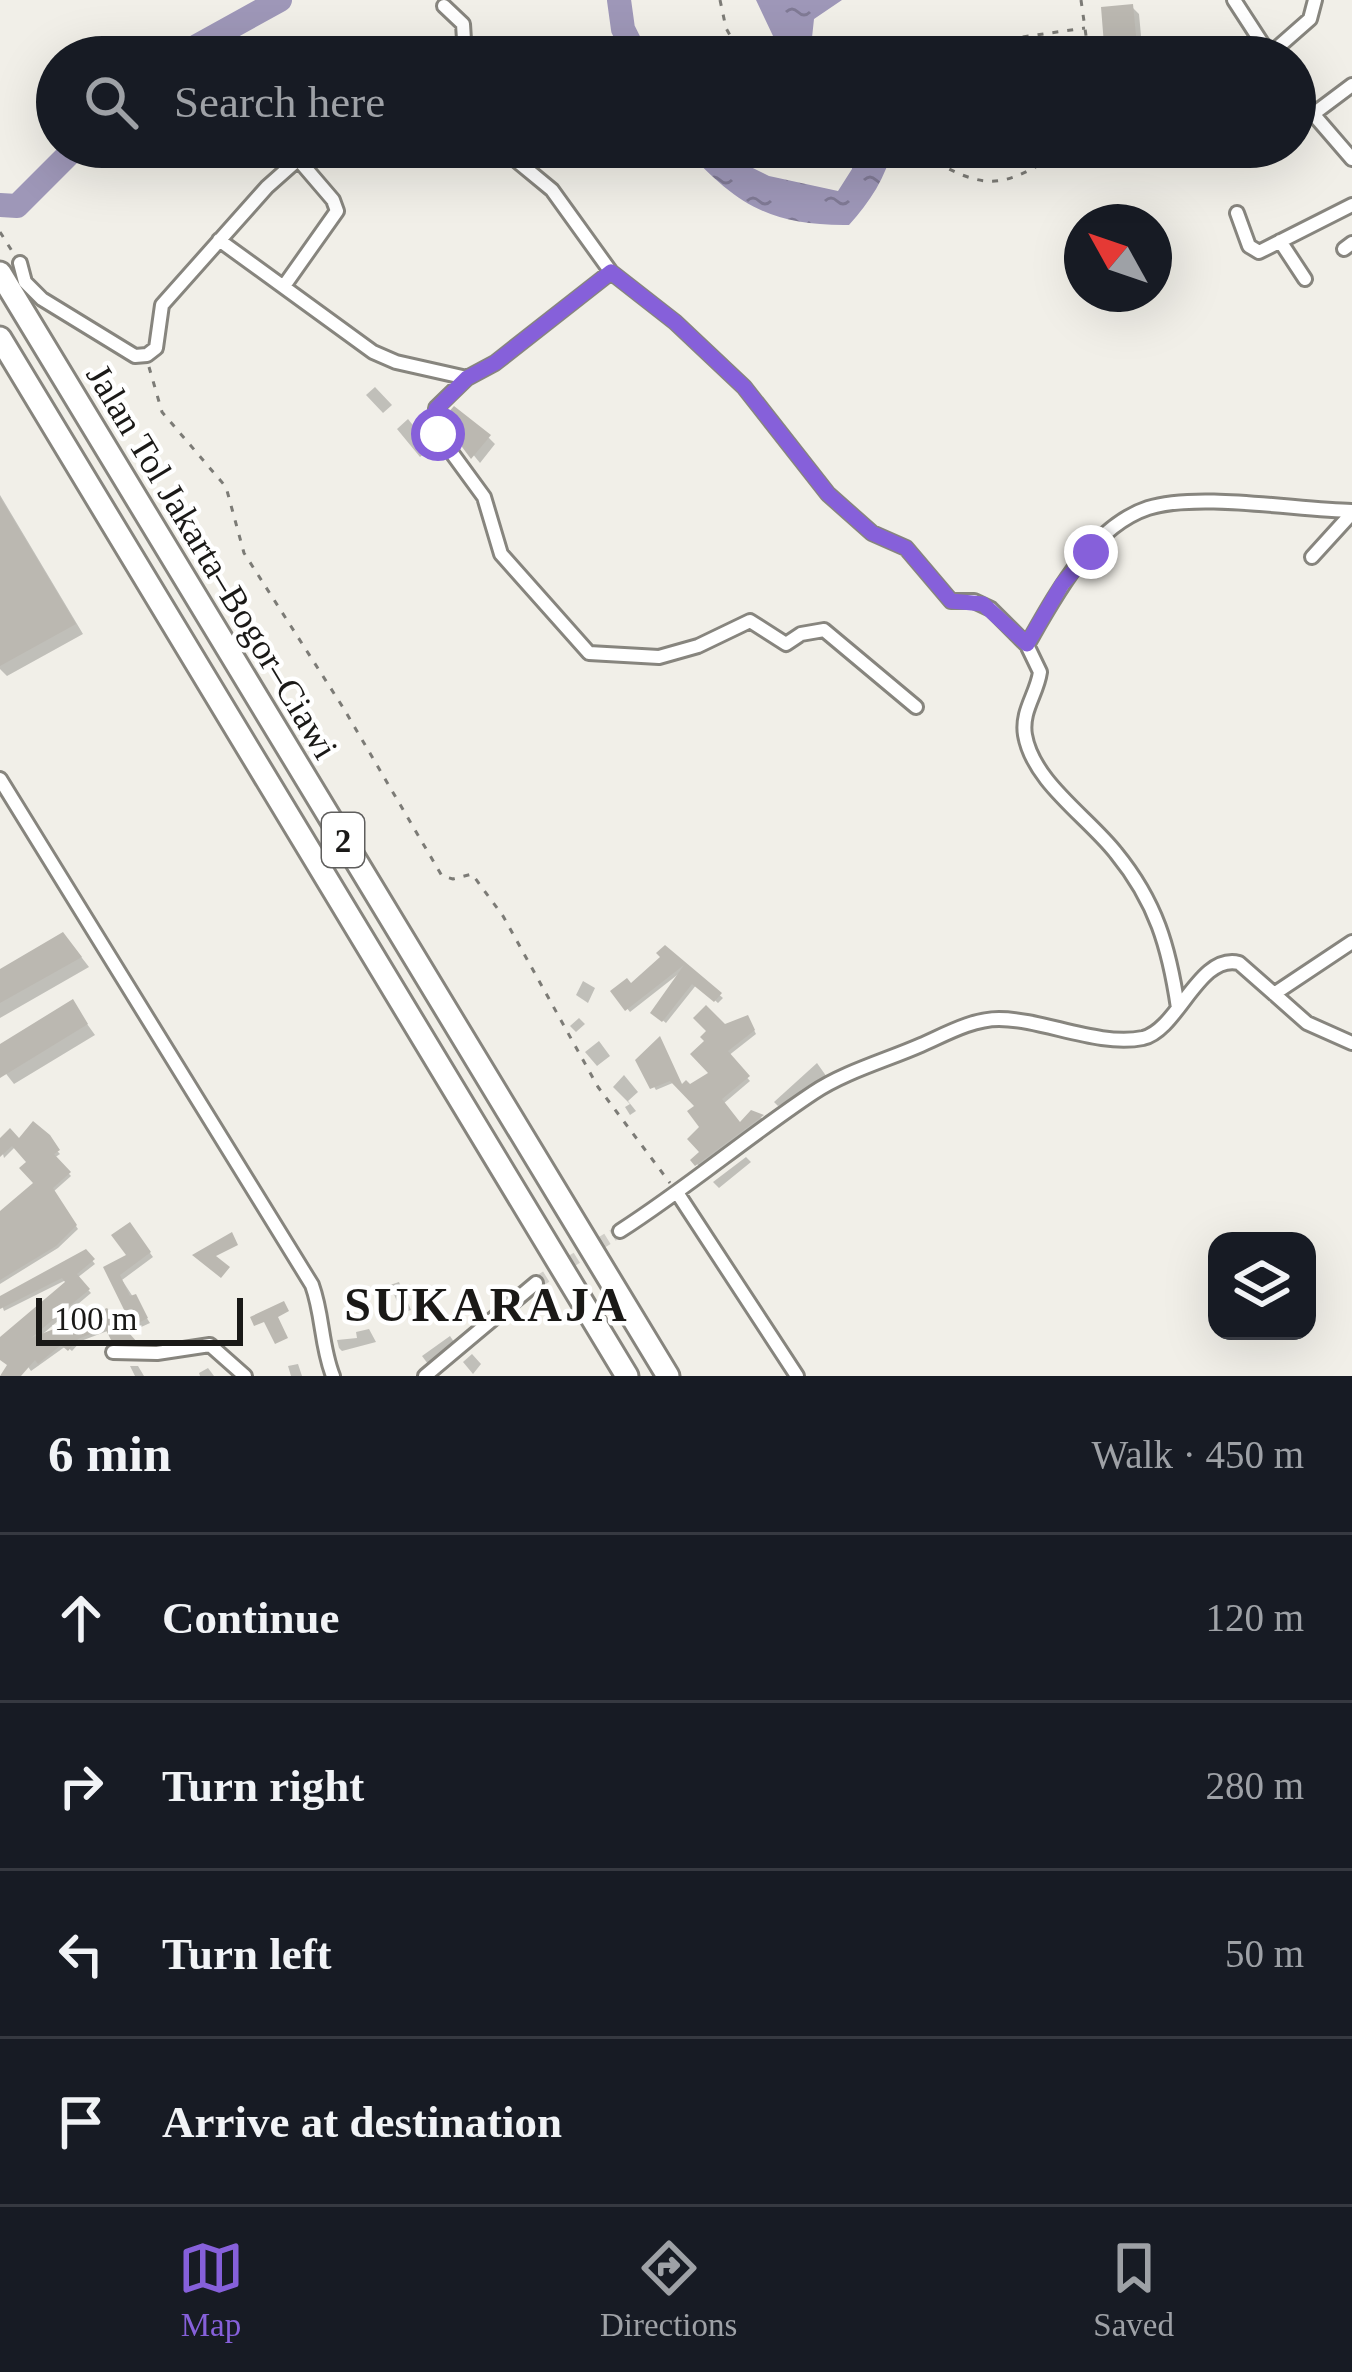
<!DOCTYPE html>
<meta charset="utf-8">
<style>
:root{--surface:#171b24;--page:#242831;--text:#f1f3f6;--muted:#9ea1a6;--line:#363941;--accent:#8660da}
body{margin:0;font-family:Georgia,serif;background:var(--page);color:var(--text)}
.controls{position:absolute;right:36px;bottom:36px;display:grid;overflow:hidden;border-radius:24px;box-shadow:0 12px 48px #0002}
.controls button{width:108px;height:108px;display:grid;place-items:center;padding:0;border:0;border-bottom:3px solid var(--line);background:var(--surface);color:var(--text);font:60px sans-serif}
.compass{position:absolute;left:1064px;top:204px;width:108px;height:108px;border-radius:50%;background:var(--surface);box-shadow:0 12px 48px #0002;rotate:310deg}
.scale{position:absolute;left:36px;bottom:30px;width:207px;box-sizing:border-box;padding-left:12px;border:6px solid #1a1917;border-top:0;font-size:33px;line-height:42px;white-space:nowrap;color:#1a1917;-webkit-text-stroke:9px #fff;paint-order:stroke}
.stop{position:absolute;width:36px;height:36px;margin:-27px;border:9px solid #8660da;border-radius:50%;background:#fff}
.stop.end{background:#8660da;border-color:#fff;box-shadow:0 3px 12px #0008}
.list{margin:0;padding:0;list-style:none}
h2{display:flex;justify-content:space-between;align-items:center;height:156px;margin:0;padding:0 48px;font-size:51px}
h2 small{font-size:39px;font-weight:400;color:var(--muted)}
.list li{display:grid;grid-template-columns:78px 1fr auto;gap:36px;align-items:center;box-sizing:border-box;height:168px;padding:0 48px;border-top:3px solid var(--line)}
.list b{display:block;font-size:45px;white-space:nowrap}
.list em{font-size:39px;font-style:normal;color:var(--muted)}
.icon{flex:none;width:66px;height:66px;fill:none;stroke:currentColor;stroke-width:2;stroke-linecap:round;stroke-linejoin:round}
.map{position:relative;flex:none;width:1352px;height:1376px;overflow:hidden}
.search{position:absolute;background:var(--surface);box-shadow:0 12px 48px #0002;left:36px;right:36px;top:36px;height:132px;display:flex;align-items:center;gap:30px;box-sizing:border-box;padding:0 42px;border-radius:66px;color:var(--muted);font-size:45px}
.sheet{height:828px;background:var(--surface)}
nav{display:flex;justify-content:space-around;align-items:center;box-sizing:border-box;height:168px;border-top:3px solid var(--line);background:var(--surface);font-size:33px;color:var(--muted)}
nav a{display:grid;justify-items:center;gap:6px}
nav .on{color:var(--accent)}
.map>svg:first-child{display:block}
.water{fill:url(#water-ripples)}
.shadow{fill:#0003}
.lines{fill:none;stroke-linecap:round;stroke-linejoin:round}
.river{stroke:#9e97b8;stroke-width:24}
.building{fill:#bbb8b1}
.street-tunnel{stroke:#d1cfc9;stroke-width:12;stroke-dasharray:12 6;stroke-linecap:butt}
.street-casing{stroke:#87857e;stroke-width:18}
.highway-casing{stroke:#87857e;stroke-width:27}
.path{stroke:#7c7b76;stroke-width:3;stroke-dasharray:6 9;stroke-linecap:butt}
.street{stroke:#fff;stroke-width:12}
.highway{stroke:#fff;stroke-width:21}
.route{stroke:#8660da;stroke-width:15}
.labels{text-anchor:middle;stroke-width:9;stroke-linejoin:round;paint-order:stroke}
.shield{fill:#fff;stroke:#5f5e5d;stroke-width:3}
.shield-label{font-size:33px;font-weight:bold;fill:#1a1917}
.street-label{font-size:36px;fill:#1a1917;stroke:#fff}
.district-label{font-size:48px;font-weight:bold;letter-spacing:3px;fill:#1a1917;stroke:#fff}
</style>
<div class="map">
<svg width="1352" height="1376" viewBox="0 0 1352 1376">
<defs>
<pattern id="water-ripples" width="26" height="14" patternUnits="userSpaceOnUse" patternTransform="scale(3)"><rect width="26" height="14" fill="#9e97b8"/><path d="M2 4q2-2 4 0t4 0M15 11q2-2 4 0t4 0" fill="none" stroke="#807a95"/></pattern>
</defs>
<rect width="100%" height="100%" fill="#f1efe8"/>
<!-- water -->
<path class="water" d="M756,0H842L814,19L811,47L822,57H783Z
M684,147H710L769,176L838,191L852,169L850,147H893C886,177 870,202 849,225C770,226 735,204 684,147Z"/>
<!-- shadow -->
<path class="shadow" d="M1132,7L1139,14L1143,57H1108Z
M375,387L392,405L383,413L366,395Z
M408,419L431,448L420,457L397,429Z
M451,427L489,438L495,444L480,463Z
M0,495L83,634L7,676L0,669Z
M72,945L89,967L0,1018V973Z
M665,949L723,998L718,1003L697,984L666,1023L654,1013L681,972L630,1012L614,992L631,986L664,957Z
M583,981L595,988L588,1003L576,995Z
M72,1003L95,1035L14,1084L0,1066V1047Z
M706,1009L724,1028L747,1019L750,1022L756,1034L728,1056L750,1081L723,1104L741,1127L752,1113L764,1119L700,1167L694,1161L704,1153L691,1139L703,1127L691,1112L699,1106L675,1082L656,1090L639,1061L660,1040L683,1088L686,1084L690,1088L713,1073L694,1054L708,1041L704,1037L710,1031L697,1018Z
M579,1018L585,1024L576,1032L570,1026Z
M599,1041L610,1056L597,1066L585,1052Z
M817,1063L829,1080L778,1106L774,1102Z
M624,1075L638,1092L628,1101L636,1111L630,1115L625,1107L630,1104L613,1087Z
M33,1126L60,1154L54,1158L71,1176L53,1192L78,1229L58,1248L0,1284V1218L37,1183L30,1162L16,1146L4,1158L0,1142L20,1143Z
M746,1157L751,1162L719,1188L713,1182Z
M133,1230L153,1257L122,1280L150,1323L139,1328L107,1268L130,1256Z
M86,1253L95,1264L77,1278L91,1293L38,1338L107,1312L135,1344H118L110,1330L81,1341L72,1351L66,1346L31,1371L6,1335L70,1278L4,1311L0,1299Z
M399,1282L411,1310L402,1313L390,1285Z
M369,1329L376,1342L342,1351L339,1348L337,1340L357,1338L356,1332Z
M450,1336L454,1342L428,1364L422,1356Z
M472,1354L481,1364L473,1374L463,1362Z
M298,1364L302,1376H291L288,1366Z
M130,1366H138L144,1376H135Z
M208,1368L214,1376H200L199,1373Z"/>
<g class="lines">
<!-- river -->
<path class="river" d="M619,0L623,29L637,57
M177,57L280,0
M0,205L17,206L76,147"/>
</g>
<!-- building -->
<path class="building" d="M1133,4L1138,57H1105L1101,7Z
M454,406L491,435L471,459L448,428L447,414Z
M0,497L76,624L0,666Z
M63,932L82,957L0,1003V969Z
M665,945L722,993L714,1002L692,984L662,1022L650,1013L684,965L625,1011L610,991L627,978L631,983L660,957L656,953Z
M73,999L88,1024L0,1078V1044Z
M706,1005L725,1024L748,1015L755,1030L728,1051L750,1076L722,1099L740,1122L751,1110L764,1115L695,1166L690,1160L699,1152L687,1139L699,1127L687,1111L694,1106L670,1081L650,1089L635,1060L660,1036L682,1084L686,1080L690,1084L708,1073L690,1054L704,1041L700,1037L706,1031L693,1018Z
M33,1121L50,1135L60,1150L54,1154L71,1172L53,1188L77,1225L56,1246L0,1280V1211L33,1183L19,1168L26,1162L12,1146L0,1157V1138L10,1128L19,1138Z
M130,1222L151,1252L120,1275L130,1296L136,1294L148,1318L132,1326L103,1267L126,1255L111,1235Z
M232,1232L238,1245L216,1256L230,1267L221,1278L192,1255Z
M86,1249L95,1259L77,1274L90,1289L31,1338L107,1308L137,1342H112L105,1328L78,1339L68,1351L61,1345L38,1364L35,1360L21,1376H0L7,1365L0,1360V1337L65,1282L62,1278L0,1309V1296Z
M284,1301L289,1311L278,1317L288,1338L275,1344L264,1322L254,1326L250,1317Z"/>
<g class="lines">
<!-- street-tunnel -->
<path class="street-tunnel" d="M536,1283L620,1231"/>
<!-- street casing -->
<g class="street-casing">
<path id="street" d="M1234,0L1271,57
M444,6L463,24L464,40L455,57
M1269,55L1310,19L1315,0
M1295,93L1352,159
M1312,115L1352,85
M500,147L552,190L611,272L675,322L744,387L828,494L872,533L906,548L951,601H974L991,609L1027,645L1040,672C1037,694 1021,711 1025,735C1033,782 1088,817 1116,853C1156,902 1169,947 1178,1008
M1237,213L1249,246L1259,252L1352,205
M219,240L373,352L396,362L467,378
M1280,241L1305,279
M1344,249L1352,243
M20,263L25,282L42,299L135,356L147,355L156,348L162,305L267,187L312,147
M611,272L495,363L467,378L436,408L438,434L484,497L501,554L589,653L659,657L698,646L750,621L786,644L801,634L824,630L916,707
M284,286L337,211L333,200L297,158
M1312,557L1352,513
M1027,645C1055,596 1091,527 1148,508C1198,492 1297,510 1352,511
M0,779L312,1285C323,1315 321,1346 333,1376
M1274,994L1352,942
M678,1194L797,1376
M620,1231C687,1188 747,1137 813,1093C844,1072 887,1060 921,1045C946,1034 972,1019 999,1019C1043,1019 1098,1047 1143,1038C1178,1030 1199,953 1239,963L1307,1023L1352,1043
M113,1352L157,1353L210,1345L245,1376
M425,1376L536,1283"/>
</g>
<!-- highway casing -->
<g class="highway-casing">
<path id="highway" d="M0,273L668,1376
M0,338L627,1376"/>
</g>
<!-- path -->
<path class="path" d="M720,0L726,28L742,57
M1081,0L1089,57
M829,57L897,55L1085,28
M910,147C982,190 997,195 1067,147
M0,232L12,251
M149,367L162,412L226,487L244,553L344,709L442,876L453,879L472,874L503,916L598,1087L670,1183"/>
<!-- street -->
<use href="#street" class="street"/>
<!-- highway -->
<use href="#highway" class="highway"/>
</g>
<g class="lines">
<!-- route -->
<path class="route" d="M438,434L436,409L467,378L495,363L611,272L675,322L744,387L828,494L872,533L906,548L951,601L983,604L1027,644L1062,584L1091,552"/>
</g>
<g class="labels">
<!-- shield labels -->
<rect class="shield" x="322" y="813" width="42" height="54" rx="9"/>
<g class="shield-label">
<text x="343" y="852">2</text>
</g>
<!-- street labels -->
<g class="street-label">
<text transform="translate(213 561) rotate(59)" y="13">Jalan Tol Jakarta–Bogor–Ciawi</text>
</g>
<!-- district labels -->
<g class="district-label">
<text x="487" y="1321">SUKARAJA</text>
</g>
</g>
</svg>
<div class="controls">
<button><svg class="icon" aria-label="layers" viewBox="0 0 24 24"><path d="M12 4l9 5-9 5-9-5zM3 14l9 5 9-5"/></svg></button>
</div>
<svg class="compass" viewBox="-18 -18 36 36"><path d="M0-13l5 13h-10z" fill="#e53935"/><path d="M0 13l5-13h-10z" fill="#9ea1a6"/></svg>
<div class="scale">100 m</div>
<div class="stop" style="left:438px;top:434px"></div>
<div class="stop end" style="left:1091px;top:552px"></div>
<div class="search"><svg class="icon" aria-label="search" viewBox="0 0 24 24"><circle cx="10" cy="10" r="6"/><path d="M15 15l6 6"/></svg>Search here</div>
</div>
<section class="sheet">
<h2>6 min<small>Walk · 450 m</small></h2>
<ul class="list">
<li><svg class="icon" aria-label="ahead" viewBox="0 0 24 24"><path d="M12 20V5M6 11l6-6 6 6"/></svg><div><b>Continue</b></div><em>120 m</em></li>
<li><svg class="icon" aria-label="right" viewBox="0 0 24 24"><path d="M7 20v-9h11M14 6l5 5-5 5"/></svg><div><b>Turn right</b></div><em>280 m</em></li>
<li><svg class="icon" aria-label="left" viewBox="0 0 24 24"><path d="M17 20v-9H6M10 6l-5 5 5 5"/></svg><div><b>Turn left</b></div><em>50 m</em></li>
<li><svg class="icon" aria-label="arrive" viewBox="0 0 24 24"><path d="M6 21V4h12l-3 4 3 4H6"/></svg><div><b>Arrive at destination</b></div></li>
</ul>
</section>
<nav>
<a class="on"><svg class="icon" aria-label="map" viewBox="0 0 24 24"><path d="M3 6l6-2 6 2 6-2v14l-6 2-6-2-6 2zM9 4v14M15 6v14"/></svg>Map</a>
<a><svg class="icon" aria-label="directions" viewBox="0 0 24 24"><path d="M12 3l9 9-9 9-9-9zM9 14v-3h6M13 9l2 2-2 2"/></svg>Directions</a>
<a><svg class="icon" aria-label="saved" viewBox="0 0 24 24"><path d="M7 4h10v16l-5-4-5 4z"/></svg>Saved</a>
</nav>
